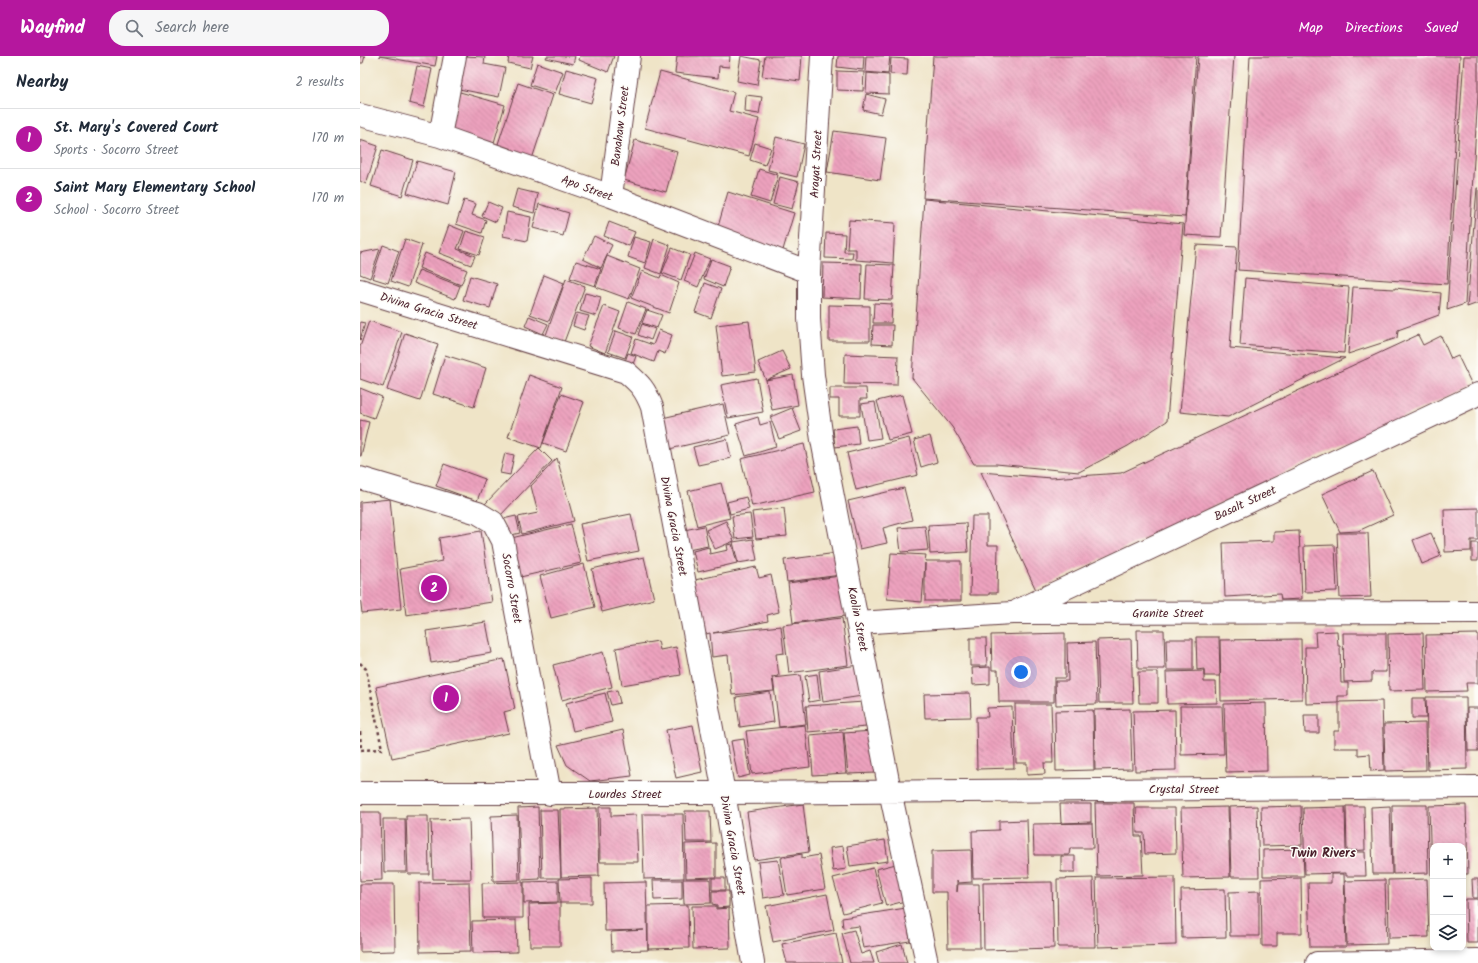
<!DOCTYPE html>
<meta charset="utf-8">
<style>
:root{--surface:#fff;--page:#f6f6f7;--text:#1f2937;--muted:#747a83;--line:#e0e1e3;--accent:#b5179e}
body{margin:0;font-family:Kalam,sans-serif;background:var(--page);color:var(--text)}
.controls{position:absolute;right:12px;bottom:12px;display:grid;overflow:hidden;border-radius:8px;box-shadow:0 2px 6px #0003}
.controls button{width:36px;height:36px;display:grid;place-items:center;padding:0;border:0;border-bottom:1px solid var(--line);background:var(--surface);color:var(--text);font:20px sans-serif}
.you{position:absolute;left:661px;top:616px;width:14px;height:14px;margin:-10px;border:3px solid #fff;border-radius:50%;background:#1a73e8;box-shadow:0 0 0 6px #1a73e833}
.badge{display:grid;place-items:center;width:26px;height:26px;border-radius:50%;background:var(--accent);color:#fff;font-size:13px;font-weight:700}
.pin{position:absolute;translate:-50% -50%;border:2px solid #fff;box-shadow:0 1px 4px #0006}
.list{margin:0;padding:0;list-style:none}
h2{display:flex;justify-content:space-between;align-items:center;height:52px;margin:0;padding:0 16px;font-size:17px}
h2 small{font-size:13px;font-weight:400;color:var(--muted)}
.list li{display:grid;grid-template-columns:26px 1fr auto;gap:12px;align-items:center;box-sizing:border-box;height:60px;padding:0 16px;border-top:1px solid var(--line)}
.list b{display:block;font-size:15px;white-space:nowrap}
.list p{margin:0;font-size:13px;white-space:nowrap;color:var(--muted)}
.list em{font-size:13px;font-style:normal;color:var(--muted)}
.icon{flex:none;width:22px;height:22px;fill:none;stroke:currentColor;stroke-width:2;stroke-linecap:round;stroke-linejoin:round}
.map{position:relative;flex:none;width:1118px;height:907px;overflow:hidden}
header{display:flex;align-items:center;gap:24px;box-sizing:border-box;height:56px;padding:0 20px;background:var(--accent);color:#fff}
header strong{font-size:19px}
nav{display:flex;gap:22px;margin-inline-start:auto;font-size:14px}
.search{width:280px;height:36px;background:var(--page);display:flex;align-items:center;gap:10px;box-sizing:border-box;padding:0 14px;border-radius:16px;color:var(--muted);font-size:15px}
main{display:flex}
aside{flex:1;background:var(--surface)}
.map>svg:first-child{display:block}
.building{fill:url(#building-back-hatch)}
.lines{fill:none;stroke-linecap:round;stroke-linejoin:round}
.minor-casing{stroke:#633d42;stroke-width:24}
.path{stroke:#633d42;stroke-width:2.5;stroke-dasharray:3 3;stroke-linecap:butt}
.minor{stroke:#fff;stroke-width:22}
.labels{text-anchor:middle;stroke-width:3;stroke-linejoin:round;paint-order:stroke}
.street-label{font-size:12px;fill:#4a1f2b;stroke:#fdfcf7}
.neighbourhood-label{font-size:13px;font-weight:bold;fill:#4a1f2b;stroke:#fdfcf7}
</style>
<header>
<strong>Wayfind</strong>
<div class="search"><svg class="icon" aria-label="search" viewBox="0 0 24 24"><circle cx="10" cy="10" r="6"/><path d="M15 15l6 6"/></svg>Search here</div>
<nav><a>Map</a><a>Directions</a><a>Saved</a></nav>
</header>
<main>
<aside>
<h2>Nearby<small>2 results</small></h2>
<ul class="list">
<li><span class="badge">1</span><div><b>St. Mary's Covered Court</b><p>Sports · Socorro Street</p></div><em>170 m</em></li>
<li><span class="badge">2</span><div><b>Saint Mary Elementary School</b><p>School · Socorro Street</p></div><em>170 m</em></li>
</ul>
</aside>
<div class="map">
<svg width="1118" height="907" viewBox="0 0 1118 907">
<defs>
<pattern id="building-back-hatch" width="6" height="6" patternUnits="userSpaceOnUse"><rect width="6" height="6" fill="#eda2be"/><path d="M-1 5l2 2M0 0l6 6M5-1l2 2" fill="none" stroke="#c2839b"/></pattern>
</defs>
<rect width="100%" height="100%" fill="#fdfcf7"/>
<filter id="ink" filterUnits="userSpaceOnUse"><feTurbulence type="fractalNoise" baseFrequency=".025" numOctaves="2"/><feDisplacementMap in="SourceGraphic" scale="8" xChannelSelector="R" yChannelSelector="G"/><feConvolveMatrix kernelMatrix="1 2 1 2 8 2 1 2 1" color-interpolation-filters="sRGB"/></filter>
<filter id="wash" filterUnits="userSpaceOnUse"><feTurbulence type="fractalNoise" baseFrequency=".012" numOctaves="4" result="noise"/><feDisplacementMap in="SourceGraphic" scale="16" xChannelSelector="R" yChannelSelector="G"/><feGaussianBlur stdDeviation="0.9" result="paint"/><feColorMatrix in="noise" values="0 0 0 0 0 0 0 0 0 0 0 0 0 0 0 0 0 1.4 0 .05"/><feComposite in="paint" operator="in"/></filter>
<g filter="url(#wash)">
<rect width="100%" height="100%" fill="#efe4c7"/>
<g id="blocks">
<!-- building -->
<path class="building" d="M0,0H5L3,7H0Z
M19,0H77L75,10Z
M105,0L125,1L124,8L145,12L139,41L99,33Z
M149,0H173L170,12L148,7Z
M187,0H215L213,8L186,2Z
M220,0H254L248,16L219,4Z
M317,0H370L369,11L359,10L358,22L315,17Z
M381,0L401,4L397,29L377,25Z
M405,0H442L440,25L402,20Z
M478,0H504L503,14L477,11Z
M506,0H530L528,18L505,16Z
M573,0H836L825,161L563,142Z
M838,0H874L861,181L824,179Z
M890,0H1100L1087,228L878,214Z
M1104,0H1118V39L1105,248L1087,254Z
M531,2L548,3L547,19L530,18Z
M177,7L203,16L195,37L170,29Z
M57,10L72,13L64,51L49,47Z
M206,13L238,22L231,47L199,38Z
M477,15L504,16L503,35L477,34Z
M300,16L374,36L369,55L399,63L389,100L285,72Z
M507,17L529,19V38L506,37Z
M158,27L193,39L172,103L137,91Z
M100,36L145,49L133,90L88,76Z
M506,38L525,43L521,58L503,54Z
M386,39L402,41L399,58L385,56Z
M474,75L526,82L520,124L467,116Z
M416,81L444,88L437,121L408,114Z
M0,84L18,90L6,128L0,125Z
M275,84L317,96L306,136L264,124Z
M395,87L411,92L405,109L390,104Z
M22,94L53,104L42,140L11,130Z
M57,105L96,116L88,149L47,137Z
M399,113L418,119L410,147L391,141Z
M420,121L439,126L432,153L413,148Z
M1117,132H1118V247L1107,251Z
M157,133L178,138L174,157L152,151Z
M368,136L434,157L423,194L357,174Z
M564,143L823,168L807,365L768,390L719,416L636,408H614L592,371L552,322Z
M104,144L116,148L112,159L126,164L122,177L96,168Z
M128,146L142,152L136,166L122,160Z
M179,148L209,157L203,180L173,172Z
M147,156L171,161L167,185L143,180Z
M489,164L535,167L533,207L496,204V193H487Z
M249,166L275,176L269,190L244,180Z
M89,169L104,175L97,193L115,200L111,209L79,197Z
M106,175L125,181L119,199L100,193Z
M466,177L485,178L484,196H493L492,203L465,202Z
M234,180L252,189L241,212L223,203Z
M274,181L291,186L285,207L268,201Z
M45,183L62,189L48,231L31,225Z
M294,183L310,189L301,218L285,212Z
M23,189L39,195L28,227L12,222Z
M836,189L877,191L870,292L985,302L868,361L820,356Z
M312,192L330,199L321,224L302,217Z
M20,193L10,222L0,218V197Z
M65,197L107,214L101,229L59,212Z
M335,197L350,203L338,231L324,225Z
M247,200L280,213L269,243L236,231Z
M351,203L370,210L363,231L344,223Z
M216,205L241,213L235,230L210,222Z
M463,207L502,208L501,243L462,241Z
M507,208L534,209L532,244L505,243Z
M59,214L100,230L95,243L54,227Z
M282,215L300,222L301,219L319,227L309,257L271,242Z
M184,219L204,227L189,265L170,258Z
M110,220L137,228L130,252L103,244Z
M885,222L989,231L984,297L880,289Z
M206,223L225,230L204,286L186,279Z
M345,227L361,233L351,262L335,256Z
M993,231L1035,233V232L1081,237L1079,259L1038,274L1037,282L988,298Z
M225,237L241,241L236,260L220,255Z
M268,246L286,253L276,278L259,272Z
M514,247L532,248L531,267H513Z
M469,249L510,250V285H469Z
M244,250L260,256L245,297L228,290Z
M287,254L302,259L297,272L282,267Z
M217,257L229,260L224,274L213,270Z
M169,260L188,268L183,278L165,270Z
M9,265L42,276L23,331L0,323V291Z
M389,265L396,316L362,320L356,269Z
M0,266L5,267L0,284Z
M282,268L295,273L291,284L278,279Z
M513,269H533L532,289L512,288Z
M299,274L312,279L305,298L298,295L294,306L271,297L276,283L293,289Z
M256,275L273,281L265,302L248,296Z
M45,277L78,288L60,345L27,334Z
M1058,279L1063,289L1081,280L1091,303L1098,300L1112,329L676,534L621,416L691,422L761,417Z
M422,295L431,313L406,324L398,306Z
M268,297L276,300L272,311L264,308Z
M485,298L538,300L537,329L484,328Z
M85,299L126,312L114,351L73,338Z
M169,319L202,331L181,392L148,381Z
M433,319L438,349L412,354L406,324Z
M397,322L403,356L368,362L361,329Z
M0,332L22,341L14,362L0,357Z
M470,332H506L507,343H500V360H479V343H470Z
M201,338L224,346L206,395L183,387Z
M542,339L552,378L528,384L517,345Z
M515,346L521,382L507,384L501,348Z
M363,348L370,379L305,394L298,363Z
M432,352L441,375L419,383L410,361Z
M398,361L400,369L410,366L416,391L386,400L376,368Z
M0,364L9,366L1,400H0Z
M497,370L499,388L475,391L473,373Z
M570,380L577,406L561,411L554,384Z
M549,382L558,419L496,434L487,397Z
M367,383L371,402L338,409L333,391Z
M444,388L455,436L392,450L381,403Z
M179,392L192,405L139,461L125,448Z
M145,397L154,399L150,419L140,417Z
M197,402L214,465L162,478L158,461L178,457L171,430Z
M84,408L125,423L117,445L76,430Z
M1013,415L1033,459L998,475L980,476L962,438Z
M361,427L370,462L337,470L328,435Z
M544,432L552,464L523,472L527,487L500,493L488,445Z
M386,441L389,453L370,458L367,446Z
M30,443L41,553L2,557L0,540V446Z
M424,452L427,480L396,483L392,456Z
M1118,452V484H1111V495L1085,496L1084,453Z
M271,458L279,495L228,505L220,468Z
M390,458L393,481L375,483L372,460Z
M156,460L160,477L147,480L143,463Z
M612,460H628V489H638L637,537H629V539H610Z
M366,465L374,485L355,493L346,474Z
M606,467L608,496L570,498L568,469Z
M211,468L221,507L156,522L147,483Z
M344,470L348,490L328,494L324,474Z
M565,470L568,494L541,496L538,472Z
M121,475L132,546L46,559L40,513L82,505L79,482Z
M939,475L942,543L921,544L920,538L865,541L863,487L914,485V476Z
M977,477H1008L1011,541L980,542Z
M1071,477L1081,500L1062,508L1053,484Z
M393,483L397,504L378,507L373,486Z
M1112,487H1118V505H1112Z
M372,488L377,507L338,516L333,495L349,491L350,498L368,494L367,489Z
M975,489L977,535L945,536L944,490Z
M477,497L481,519L427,526L424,504Z
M531,497L566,499L565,505H601V545H565V507L562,546L527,543Z
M284,501L294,543L242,556L232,513Z
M224,508L235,551L191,562L180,520Z
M396,511L399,522L411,519L419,556L407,559L408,565L353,577L421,570L424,597L416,598L419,620L412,621L414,635L372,639L368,599L352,601L350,577L342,579L330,525Z
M480,520L485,560L433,567L428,527Z
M482,562L488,609L429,617L423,569Z
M126,566L132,597L71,607L66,575Z
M777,574H804L805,613H778Z
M977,575L978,590H980L981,627H988V640H978V647L946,648L945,591H956L955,576Z
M705,577V622H694V646H639L638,614H632L631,579Z
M983,577H1026V616H1012V625L984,626Z
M1063,577L1065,634L1029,635L1028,578Z
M1118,578V627H1106L1107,635L1067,636L1066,579Z
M836,581H859L860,620H844V613L837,614Z
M610,582H626L627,610H610Z
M771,583L773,647H739L737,584Z
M806,583H833V614H807Z
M941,583L942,643L861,645L860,584Z
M298,585L300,594L316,591L321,619L262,629L256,592Z
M735,586L737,648L696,649L695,625H708L707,587Z
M243,596L252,631L202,644L193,609Z
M144,603L155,653L144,656L149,677L32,702L16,631Z
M498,609L502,640L463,646L459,615Z
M630,611V628L613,629L612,612Z
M844,615V626H856L857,647L807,648L806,616Z
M778,616H798V647H779Z
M457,618L460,644L449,646L445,620Z
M440,619L446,668L419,671L413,622Z
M257,634L260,647L251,649L247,636Z
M410,636L414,666L380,671L376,641Z
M245,637L252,666L213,675L206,647Z
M610,637L611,661L565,662L564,638Z
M1066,641H1106L1107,713L1068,714Z
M1052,642H1065L1066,662H1052Z
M1022,645L1024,714L1011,715L1010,698L998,699V692H974V675H979V646Z
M504,646L506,671L448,676L446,650Z
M906,647L907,715L866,716L864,648Z
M655,648H691L693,707H684L685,718L667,719V707H656Z
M820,650H862L864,698L821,699Z
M652,651L654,712L617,713L616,661H628L627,652Z
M1107,652H1118V695H1108Z
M770,653L772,713L735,714L734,654Z
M733,654L734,714L696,715L695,655Z
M815,654L816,714L775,715L773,655Z
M944,659H959V677H945Z
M1065,667L1066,714L1025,715L1024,668Z
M333,669L342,716L316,722L306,674Z
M445,669L450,711L392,718L386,675Z
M263,674L272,720L230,725L207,709L198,689Z
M513,675L516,717L488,718L484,677Z
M483,676L486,717L453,719L450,679Z
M384,683L390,719L378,722L371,685Z
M735,747H774L775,780H781L783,819L737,820Z
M443,748L449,796L394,804L387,756Z
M700,748H731V766L701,767Z
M1032,749H1067L1068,817L1033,818Z
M1106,749L1108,818H1103V790H1073V819H1071L1069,750Z
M897,750L899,821H871L869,751Z
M941,750L942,789L902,790L901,751Z
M986,750H1004L1005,794L987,795Z
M1030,750L1032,818H1013L1011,751Z
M178,751L180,823L161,824L158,752Z
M239,751H251V760L276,759L278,806H240Z
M868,751L870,821L823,822L821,752Z
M985,751L986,796H1005L1006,820H986V817L945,818L943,752Z
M237,752L239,820L201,821L200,753Z
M776,752H815L816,797L785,798L784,777H777Z
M180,754H198L201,822H182Z
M325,755H350L351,786H326Z
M0,756H20L22,824L0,825Z
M282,758H323L324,822L284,823Z
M157,759L159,824L133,825L131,760Z
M46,760H68L69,818H48Z
M23,763H45L46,816H24Z
M109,763L111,823H73L71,764Z
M667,764L669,821L613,822L612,775L639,774V765Z
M732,767L733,792H710L709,799H674L673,768Z
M525,784L528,805L490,810L487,790Z
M356,787V821L326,822L325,788Z
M483,790L486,813L473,815L470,792Z
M943,793L944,820H903V794Z
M611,794L612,826L598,827L597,824V836L598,828H619L620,892H588L587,836H572V795Z
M442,798V802L459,799L465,833L427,839L421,802Z
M701,800H715V816H701Z
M418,804L424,839L403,842L398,806Z
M540,807L549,844L526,850L516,813Z
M513,812L522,847L483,857L473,822Z
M971,818H984L986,891H950L948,827H971Z
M815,821L816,889L738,891L736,822Z
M232,822V847H200L199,823Z
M352,822H365V834H352Z
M733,822L735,891H698L697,823Z
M941,822L942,877H917V890H902L901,823Z
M323,823H350L351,847L324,848Z
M1067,823L1069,881L1029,882L1028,824Z
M1112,823H1118V842H1113Z
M293,824H322V843L294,844Z
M1025,824L1027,888L987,889L985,825Z
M198,825V846L164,847V826Z
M109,826L111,895L60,896L59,827Z
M163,826V862H123L122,827Z
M286,826L288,894L252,895L251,876L284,874L245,875L244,827Z
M692,826L694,892L624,894L623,827Z
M0,828H34L35,895L0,896Z
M865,833L866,881L822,882L821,834Z
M352,835H369V851L357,852V849L352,848Z
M899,835V880H870L869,836Z
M467,838L474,874L413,886L406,850Z
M1106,843H1118V887H1107Z
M200,847V890H170L169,848Z
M328,849L329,892L288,893V850Z
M332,850H356V853L369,852L370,892L333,893Z
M546,852L550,885L503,892L499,870L483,872L482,862Z
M156,864L157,896L113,897L112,865Z
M494,874L501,898L510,895L514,907H490L482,877Z
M476,877L482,907H427L422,888Z
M542,888L547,907H519L516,896Z"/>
</g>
</g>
<g filter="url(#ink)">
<use href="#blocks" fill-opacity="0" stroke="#633d42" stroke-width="1"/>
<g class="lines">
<!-- minor casing -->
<g class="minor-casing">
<path id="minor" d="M462,0L449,216V263L453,319L462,384L530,735L567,907
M0,59L80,80L251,140L449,216
M80,80L95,0
M251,140L269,0
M0,234L266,316C280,328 285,333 292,351L364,737L393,907
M0,422L118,457L133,466L143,485L190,738
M659,554L1118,338
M498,567L652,557L1118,556
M0,737H364L1118,731
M957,907L1118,904"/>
</g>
<!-- path -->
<path class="path" d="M0,607L6,613L22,693L1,694L0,673"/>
<!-- minor -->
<use href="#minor" class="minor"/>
</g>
</g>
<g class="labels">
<!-- street labels -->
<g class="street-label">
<text transform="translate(260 70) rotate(-83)" y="4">Banahaw Street</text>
<text transform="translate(456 108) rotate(-87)" y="4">Arayat Street</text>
<text transform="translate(227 132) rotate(20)" y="4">Apo Street</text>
<text transform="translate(69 255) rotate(17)" y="4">Divina Gracia Street</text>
<text transform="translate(885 447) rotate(-25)" y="4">Basalt Street</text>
<text transform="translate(314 470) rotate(79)" y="4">Divina Gracia Street</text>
<text transform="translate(152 532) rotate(80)" y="4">Socorro Street</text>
<text x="808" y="561">Granite Street</text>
<text transform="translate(498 563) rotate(79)" y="4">Kaolin Street</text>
<text x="824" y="737">Crystal Street</text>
<text x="265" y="742">Lourdes Street</text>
<text transform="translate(373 789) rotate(80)" y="4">Divina Gracia Street</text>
</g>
<!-- neighbourhood labels -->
<g class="neighbourhood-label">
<text x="963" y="801">Twin Rivers</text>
</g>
</g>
</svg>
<div class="controls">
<button>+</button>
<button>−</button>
<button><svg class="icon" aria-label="layers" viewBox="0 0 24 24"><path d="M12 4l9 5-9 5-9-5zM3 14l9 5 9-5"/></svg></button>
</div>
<div class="you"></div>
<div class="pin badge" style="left:86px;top:642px">1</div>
<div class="pin badge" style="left:74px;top:532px">2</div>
</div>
</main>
